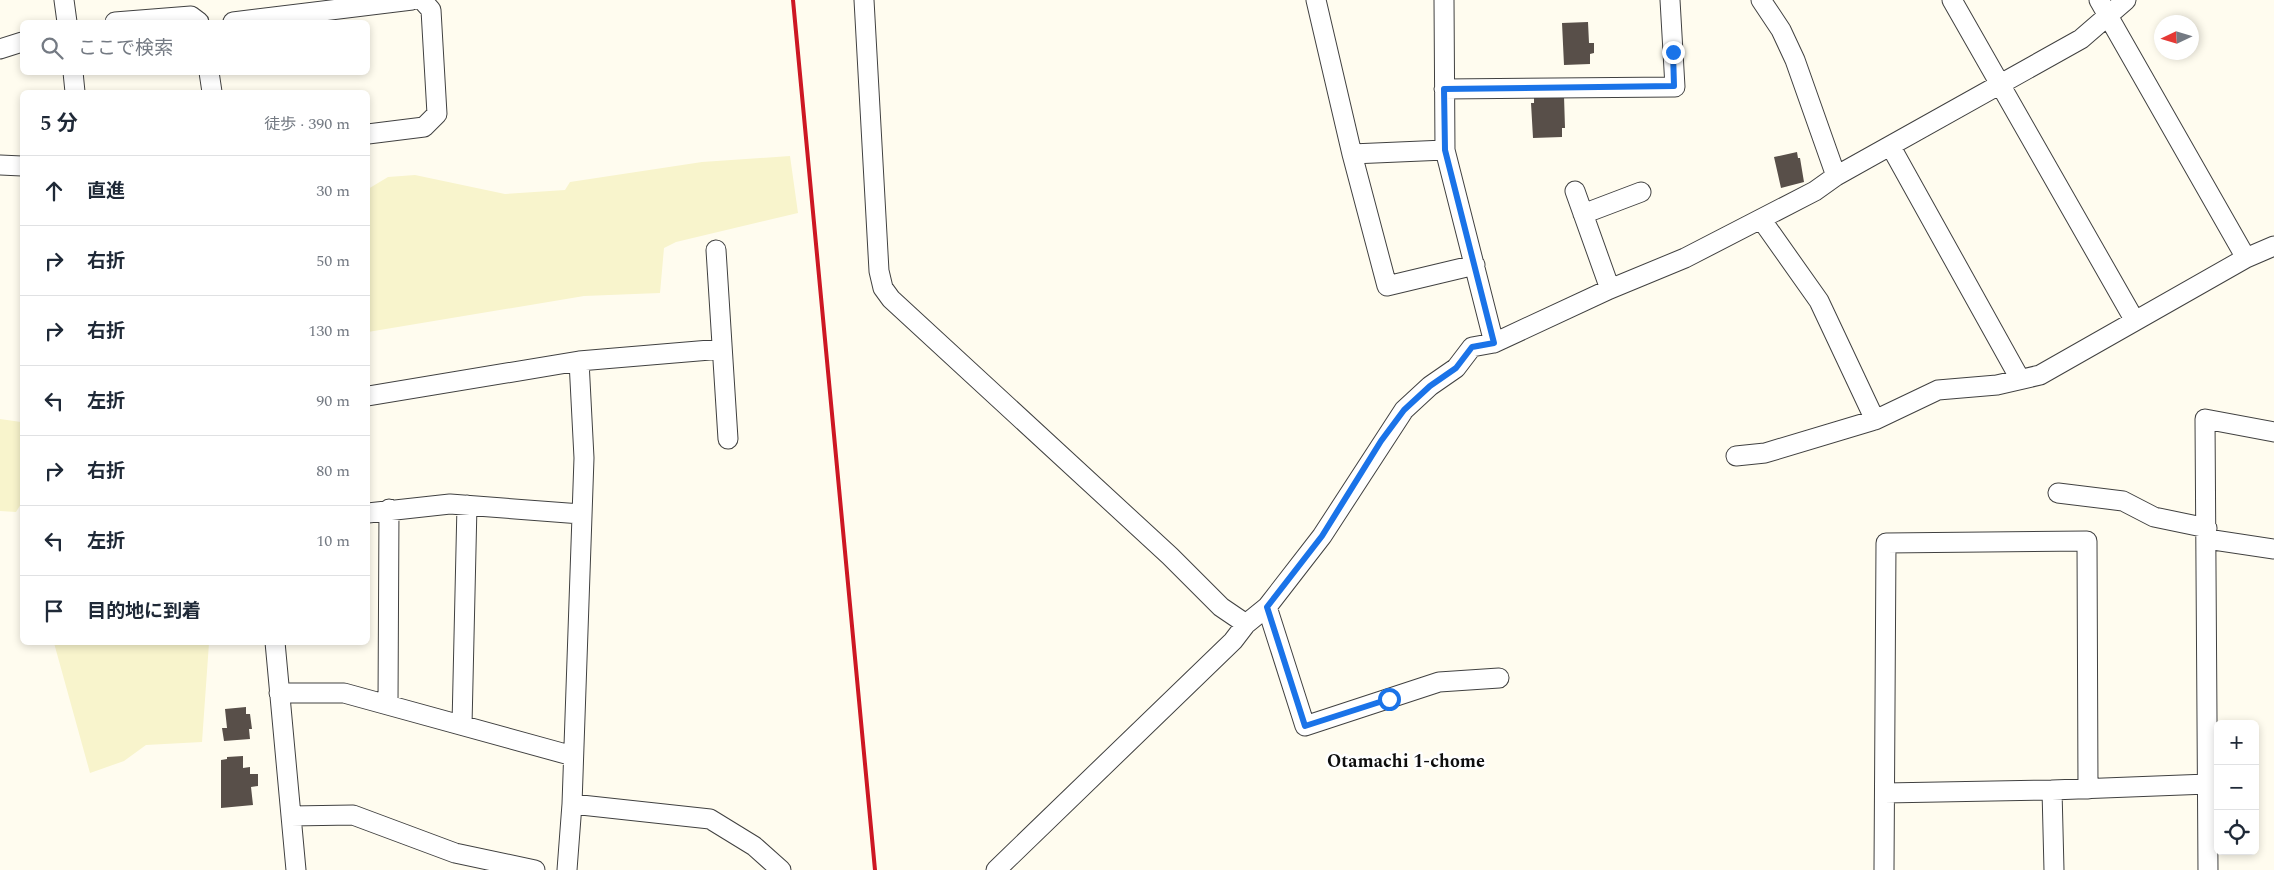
<!DOCTYPE html>
<html lang="ja">
<meta charset="utf-8">
<style>
:root{--surface:#fff;--page:#f2f2f3;--text:#1f2937;--muted:#747a83;--line:#e0e1e3}
body{margin:0;font-family:Spectral,"Noto Sans JP",serif;background:var(--page);color:var(--text)}
.controls{position:absolute;right:15px;bottom:15px;display:grid;overflow:hidden;border-radius:8px;box-shadow:0 2px 8px #0003}
.controls button{width:45px;height:45px;display:grid;place-items:center;padding:0;border:0;border-bottom:1px solid var(--line);background:var(--surface);color:var(--text);font:25px sans-serif}
.compass{position:absolute;left:2154px;top:15px;width:45px;height:45px;border-radius:50%;background:var(--surface);box-shadow:0 2px 8px #0003;rotate:266deg}
.stop{position:absolute;width:15px;height:15px;margin:-11px;border:4px solid #1a73e8;border-radius:50%;background:#fff}
.stop.end{background:#1a73e8;border-color:#fff;box-shadow:0 1px 5px #0008}
.list{margin:0;padding:0;list-style:none}
h2{display:flex;justify-content:space-between;align-items:center;height:65px;margin:0;padding:0 20px;font-size:21px}
h2 small{font-size:16px;font-weight:400;color:var(--muted)}
.list li{display:grid;grid-template-columns:32px 1fr auto;gap:15px;align-items:center;box-sizing:border-box;height:70px;padding:0 20px;border-top:1px solid var(--line)}
.list b{display:block;font-size:19px;white-space:nowrap}
.list em{font-size:16px;font-style:normal;color:var(--muted)}
.icon{flex:none;width:28px;height:28px;fill:none;stroke:currentColor;stroke-width:2;stroke-linecap:round;stroke-linejoin:round}
.map{position:relative;flex:none;width:2274px;height:870px;overflow:hidden}
.search{position:absolute;background:var(--surface);box-shadow:0 2px 8px #0003;left:20px;top:20px;width:350px;height:55px;display:flex;align-items:center;gap:12px;box-sizing:border-box;padding:0 18px;border-radius:8px;color:var(--muted);font-size:19px}
.panel{position:absolute;background:var(--surface);box-shadow:0 2px 8px #0003;left:20px;top:90px;width:350px;height:555px;border-radius:8px}
.map>svg:first-child{display:block}
.farmland{fill:#f8f4cc}
.building{fill:#584f49}
.lines{fill:none;stroke-linecap:round;stroke-linejoin:round}
.minor-casing{stroke:#414141;stroke-width:21}
.minor{stroke:#fff;stroke-width:19}
.rail{stroke:#cd1723;stroke-width:4}
.route{stroke:#1a73e8;stroke-width:6}
.labels{text-anchor:middle;stroke-width:5;stroke-linejoin:round;paint-order:stroke}
.neighbourhood-label{font-size:18px;font-weight:bold;fill:#0e0e0e;stroke:#fff}
</style>
<div class="map">
<svg width="2274" height="870" viewBox="0 0 2274 870">
<rect width="100%" height="100%" fill="#fffcef"/>
<!-- farmland -->
<path class="farmland" d="M790,156L798,213L676,242L664,248L660,293L584,296L368,332V189L388,177L415,175L505,194L565,190L570,182L702,162Z
M0,419L21,422V504L16,512L0,511Z
M54,643H209L202,742L146,745L124,761L90,773Z"/>
<!-- building -->
<path class="building" d="M1588,22L1589,43H1594V53L1590,54V64L1564,65L1562,23Z
M1564,96L1565,128H1562V137L1533,138L1531,103H1534V97Z
M1797,152L1798,158H1800L1804,182L1781,188L1774,157Z
M246,707V714H250L252,729H249L250,739L224,741L222,728H227L225,709Z
M243,756V768L250,767V774H258V786L251,787L253,805L221,808V760L227,759V757Z"/>
<g class="lines">
<!-- minor casing -->
<g class="minor-casing">
<path id="minor" d="M64,0L67,22
M864,0L879,271L883,288L891,299L1170,556L1221,607L1246,624
M1316,0L1352,154L1387,286L1475,265
M1444,0L1445,150L1494,343
M1761,0L1781,30L1795,60L1836,176
M1952,0L2135,321
M2099,0L2246,258
M115,22L191,16L199,22
M233,22L412,0
M0,49L22,42
M73,72L75,92
M209,72L212,92
M1444,89L1675,87L1670,0
M368,134L424,127L437,114L431,10L422,0
M1891,147L2020,379
M1352,154L1445,150
M0,165L22,166
M1575,191L1610,289
M1583,214L1641,192
M1761,219L1819,301L1875,420
M716,250L728,439
M368,396L579,361L722,349
M1736,456L1765,453L1875,420L1938,390L1997,385L2040,375L2246,258L2274,246
M2058,493L2123,501L2154,517L2207,528
M368,513L450,504L581,514
M2207,539L2274,549
M1267,607L1305,726L1439,682L1499,678
M275,642L296,870
M279,693H344L573,756
M388,703L389,509
M462,725L467,505
M2052,790L2054,870
M1885,793L2052,790L2208,784
M572,804L710,819L754,846L781,870
M291,816L353,815L455,853L535,870
M567,870L572,804L584,458L579,361
M996,870L1233,641L1246,624L1267,607L1322,536L1404,410L1430,386L1456,368L1472,347L1494,343L1610,289L1685,258L1815,191L1836,176L2081,39L2126,0
M1884,870L1886,543L2087,541L2088,789
M2208,870L2205,419L2274,432"/>
</g>
<!-- minor -->
<use href="#minor" class="minor"/>
<!-- rail -->
<path class="rail" d="M793,0C822,290 846,580 875,870"/>
</g>
<g class="lines">
<!-- route -->
<path class="route" d="M1389,699L1305,726L1267,607L1322,536L1381,441L1404,410L1430,386L1456,368L1472,347L1494,343L1445,150L1444,89L1674,86L1673,52"/>
</g>
<g class="labels">
<!-- neighbourhood labels -->
<g class="neighbourhood-label">
<text x="1406" y="767">Otamachi 1-chome</text>
</g>
</g>
</svg>
<div class="controls">
<button>+</button>
<button>−</button>
<button><svg class="icon" aria-label="locate" viewBox="0 0 24 24"><circle cx="12" cy="12" r="6"/><path d="M12 2v4M12 18v4M2 12h4M18 12h4"/></svg></button>
</div>
<svg class="compass" viewBox="-18 -18 36 36"><path d="M0-13l5 13h-10z" fill="#e53935"/><path d="M0 13l5-13h-10z" fill="#747a83"/></svg>
<div class="stop" style="left:1389px;top:699px"></div>
<div class="stop end" style="left:1673px;top:52px"></div>
<div class="search"><svg class="icon" aria-label="search" viewBox="0 0 24 24"><circle cx="10" cy="10" r="6"/><path d="M15 15l6 6"/></svg>ここで検索</div>
<section class="panel">
<h2>5 分<small>徒歩 · 390 m</small></h2>
<ul class="list">
<li><svg class="icon" aria-label="ahead" viewBox="0 0 24 24"><path d="M12 20V5M6 11l6-6 6 6"/></svg><div><b>直進</b></div><em>30 m</em></li>
<li><svg class="icon" aria-label="right" viewBox="0 0 24 24"><path d="M7 20v-9h11M14 6l5 5-5 5"/></svg><div><b>右折</b></div><em>50 m</em></li>
<li><svg class="icon" aria-label="right" viewBox="0 0 24 24"><path d="M7 20v-9h11M14 6l5 5-5 5"/></svg><div><b>右折</b></div><em>130 m</em></li>
<li><svg class="icon" aria-label="left" viewBox="0 0 24 24"><path d="M17 20v-9H6M10 6l-5 5 5 5"/></svg><div><b>左折</b></div><em>90 m</em></li>
<li><svg class="icon" aria-label="right" viewBox="0 0 24 24"><path d="M7 20v-9h11M14 6l5 5-5 5"/></svg><div><b>右折</b></div><em>80 m</em></li>
<li><svg class="icon" aria-label="left" viewBox="0 0 24 24"><path d="M17 20v-9H6M10 6l-5 5 5 5"/></svg><div><b>左折</b></div><em>10 m</em></li>
<li><svg class="icon" aria-label="arrive" viewBox="0 0 24 24"><path d="M6 21V4h12l-3 4 3 4H6"/></svg><div><b>目的地に到着</b></div></li>
</ul>
</section>
</div>
